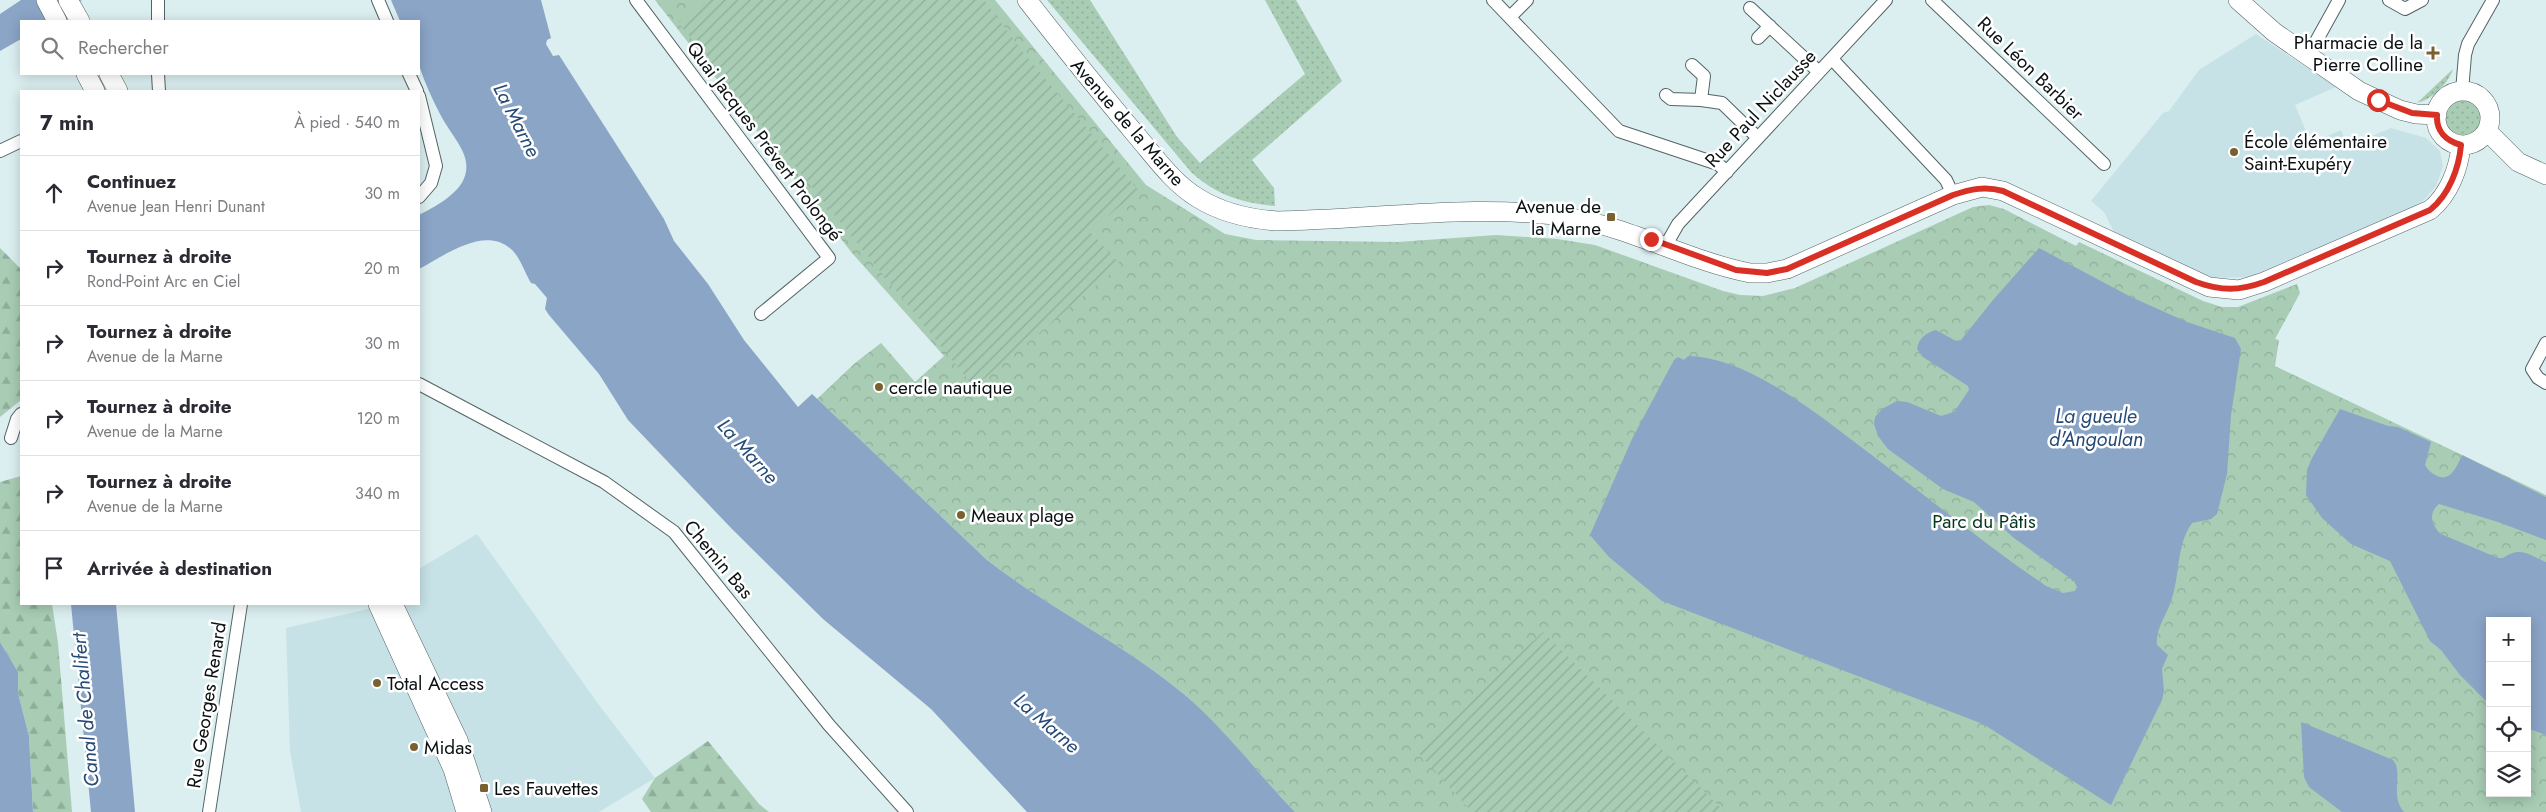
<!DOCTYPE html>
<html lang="fr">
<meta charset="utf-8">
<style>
:root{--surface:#fff;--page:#f7f7f7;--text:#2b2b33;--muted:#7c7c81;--line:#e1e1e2}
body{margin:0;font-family:Jost,sans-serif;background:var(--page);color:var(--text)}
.controls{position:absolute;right:15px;bottom:15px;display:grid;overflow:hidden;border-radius:0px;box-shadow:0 2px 12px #0003}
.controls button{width:45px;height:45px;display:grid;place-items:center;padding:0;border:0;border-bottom:1px solid var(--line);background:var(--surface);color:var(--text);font:25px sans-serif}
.stop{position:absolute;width:15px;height:15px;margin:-11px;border:4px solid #d93025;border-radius:50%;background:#fff}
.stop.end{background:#d93025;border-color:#fff;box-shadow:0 1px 5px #0008}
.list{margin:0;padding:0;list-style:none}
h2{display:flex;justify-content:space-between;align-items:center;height:65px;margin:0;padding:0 20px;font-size:21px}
h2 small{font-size:16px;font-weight:400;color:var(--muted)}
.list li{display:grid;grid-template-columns:32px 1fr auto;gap:15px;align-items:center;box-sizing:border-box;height:75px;padding:0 20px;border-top:1px solid var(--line)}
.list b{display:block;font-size:19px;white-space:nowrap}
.list p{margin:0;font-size:16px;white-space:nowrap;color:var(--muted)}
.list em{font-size:16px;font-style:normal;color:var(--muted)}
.icon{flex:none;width:28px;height:28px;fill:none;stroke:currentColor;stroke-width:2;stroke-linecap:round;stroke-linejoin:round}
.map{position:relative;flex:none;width:2546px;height:812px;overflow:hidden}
.search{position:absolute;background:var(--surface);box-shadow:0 2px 12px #0003;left:20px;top:20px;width:400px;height:55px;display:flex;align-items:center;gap:12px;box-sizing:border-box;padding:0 18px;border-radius:0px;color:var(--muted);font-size:19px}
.panel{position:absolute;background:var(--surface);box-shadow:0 2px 12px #0003;left:20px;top:90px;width:400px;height:515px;border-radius:0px}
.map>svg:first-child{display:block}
.built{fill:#c6e2e6}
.grass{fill:url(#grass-dots)}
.forest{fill:url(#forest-firs)}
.park{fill:url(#park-crowns);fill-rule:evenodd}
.garden{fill:url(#garden-furrows)}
.water{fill:#8ba5c7}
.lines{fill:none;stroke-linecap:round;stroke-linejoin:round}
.street-casing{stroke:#536365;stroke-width:14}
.secondary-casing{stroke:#536365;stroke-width:20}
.street{stroke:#fff;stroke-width:12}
.secondary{stroke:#fff;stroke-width:19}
.route{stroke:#d93025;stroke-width:6}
.poi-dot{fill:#796031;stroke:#fff;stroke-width:2}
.labels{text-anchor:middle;stroke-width:5;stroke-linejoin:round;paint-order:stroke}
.poi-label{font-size:19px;fill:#0b1112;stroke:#fff;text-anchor:start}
.street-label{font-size:19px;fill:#0b1112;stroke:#fff}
.park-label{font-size:19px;fill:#03371e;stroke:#fff}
.water-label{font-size:20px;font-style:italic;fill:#264a77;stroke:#fff}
</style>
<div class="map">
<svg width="2546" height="812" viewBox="0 0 2546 812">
<defs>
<pattern id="grass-dots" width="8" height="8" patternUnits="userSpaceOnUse" patternTransform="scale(1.25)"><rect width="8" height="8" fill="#a8ccb4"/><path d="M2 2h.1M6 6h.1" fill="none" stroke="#8fae9a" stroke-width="1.8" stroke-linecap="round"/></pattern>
<pattern id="forest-firs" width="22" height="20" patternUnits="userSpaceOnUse" patternTransform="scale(1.25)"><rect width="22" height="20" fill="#a8ccb4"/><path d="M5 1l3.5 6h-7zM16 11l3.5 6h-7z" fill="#8fae9a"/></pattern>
<pattern id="park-crowns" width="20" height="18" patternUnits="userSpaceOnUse" patternTransform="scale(1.25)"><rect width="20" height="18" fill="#a8ccb4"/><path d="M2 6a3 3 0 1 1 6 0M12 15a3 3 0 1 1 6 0" fill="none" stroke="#8fae9a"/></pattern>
<pattern id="garden-furrows" width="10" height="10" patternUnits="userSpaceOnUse" patternTransform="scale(1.25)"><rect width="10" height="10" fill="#a8ccb4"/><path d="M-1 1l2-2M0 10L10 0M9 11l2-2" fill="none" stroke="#8fae9a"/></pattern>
</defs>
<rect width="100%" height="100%" fill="#dbeef0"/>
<!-- built -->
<path class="built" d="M2256,34L2336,87L2295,105L2311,143L2341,130L2348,146L2391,128L2426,138L2440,151L2443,166L2436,186L2424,200L2413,207L2250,277L2215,278L2186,267L2114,232L2104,212L2091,201L2163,113L2169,111L2199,70Z
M477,534L599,705L655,778L599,812H301L290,751L286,628L368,609L374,604H419V569Z"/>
<!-- grass -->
<path class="grass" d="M1047,0H1090L1177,137L1200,163L1305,74L1265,0H1296L1342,81L1252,160L1274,188L1275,206C1242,203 1216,195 1191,172Z
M2453,69C2448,84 2433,99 2417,103Z
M2444 117a20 20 0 1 1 40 0a20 20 0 1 1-40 0Z"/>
<!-- forest -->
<path class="forest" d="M0,248L21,269V400L0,417Z
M21,476V604H52L58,643L72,812H33L29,736L18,693V672L0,642V482Z
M708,741L759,804L769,812H651L642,799L655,778Z"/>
<!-- park -->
<path class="park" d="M655,0H995L1146,185L1225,234L1256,240L1398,242L1496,235L1557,239L1595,245L1723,291L1740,295L1763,296L1795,288L1973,207L1989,205L2004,209L2076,246L2079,242L2203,301L2222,307H2238L2297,284L2300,293L2275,339L2279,340L2275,366L2546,495V812H1295C1258,775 1225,729 1185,695C1123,643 1050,609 987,560L817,399L855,363L881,343L915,382L944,356L852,253ZM2490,621H2527V793H2490Z"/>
<!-- garden -->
<path class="garden" d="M710,0H984L1023,52L1139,191L1089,231L1121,265L974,387L678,22Z
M1543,632L1725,812H1472L1415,749Z"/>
<!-- water -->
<path class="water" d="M21,0H82L50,21H21V39L0,51V14Z
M391,0H541L551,38L547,40L546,44L553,56L559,55L664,219L674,241L708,284L744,340L798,407L812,394L987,560C1050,609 1123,643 1185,695C1225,729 1258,774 1295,812H1027L931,709L823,619L732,529L628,420L599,374L549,315L545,309L547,298L535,284L531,283C525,273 520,257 511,249C484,225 444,256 419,269V215C443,202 479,184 462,150C456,138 446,126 440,114C432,99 425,83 420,68C415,55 419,35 419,21H400Z
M2039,248L2131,297L2187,322L2235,338L2241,349L2231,415L2227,474L2217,514L2211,519L2192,523C2176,545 2180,577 2171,601C2166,616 2155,630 2157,645L2168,655L2162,669L2164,691L2162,700L2111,805L1983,724L1662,601L1609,557L1590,535L1632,439L1674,360L1678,357L1684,360L1688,356C1753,357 1831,425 1882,463C1936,504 1990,548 2046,586L2063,593L2075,591L2077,587L2074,581L2014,538L1974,502L1943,489L1888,449L1878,436L1874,424L1875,417L1882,409L1897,401L1907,402L1941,416L1954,412L1969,390L1968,386L1923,357L1917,349C1918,339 1927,332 1936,330L1956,341L1961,340L1993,300Z
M2340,409L2388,426L2398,427L2431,442L2425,465C2428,470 2431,473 2437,476C2451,482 2457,466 2462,455L2546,497V540L2498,522L2439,504C2428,513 2431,525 2441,534L2498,558H2503C2520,546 2528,554 2546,562V735L2527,728V621H2490V705L2460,675L2441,650L2430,641L2390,561L2351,544L2322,518L2306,495L2307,470L2311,460Z
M71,604H116L135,812H91Z
M0,642L18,672V693L29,736L33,812H0Z
M2301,722L2393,760C2404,772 2389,795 2404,812H2342L2309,787L2304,777Z"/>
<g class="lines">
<!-- street casing -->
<g class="street-casing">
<path id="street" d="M158,0V21
M378,0L387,21
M636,0L829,258L761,314
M1493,0L1619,131L1718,164L1727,172
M1932,0L2104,164
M2389,0L2405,9L2422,0
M1750,8L1819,72
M1510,17L1527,0
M1758,38L1770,26
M2308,56L2339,0
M1832,59L1946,180L1953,195
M1692,65L1704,76L1701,100L1722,103L1758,138
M158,74L159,91
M409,74L417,91
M2462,91L2465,55L2468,44L2493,0
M1666,95L1671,99L1701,100
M419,96L436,166L431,183L419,197
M0,151L21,141
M1666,245L1678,224L1886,0
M2546,343L2532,369L2538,378L2546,383
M419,384L604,482L674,532L829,725L907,812
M11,438L17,419L21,414
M209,812L241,604"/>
</g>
<!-- secondary casing -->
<g class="secondary-casing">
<path id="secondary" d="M46,0L57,21
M68,0L80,21
M1027,0C1063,46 1099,91 1137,136C1155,157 1173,183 1198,198C1222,213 1249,219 1277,221C1372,220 1480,202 1572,218C1634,229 1689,261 1750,273H1767L1787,269L1953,195L1982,187L2003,191L2209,287L2239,290L2264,282L2430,210C2449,195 2459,168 2461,145
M2238,0L2274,32L2359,91L2400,110L2416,114L2437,115
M86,74L95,91
M109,74L118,91
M2436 118a27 27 0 1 1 54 0a27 27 0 1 1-54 0Z
M2487,131L2518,162L2546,175
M378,604L453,769L466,812
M393,604L458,740L482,812"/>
</g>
<!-- street -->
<use href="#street" class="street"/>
<!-- secondary -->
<use href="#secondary" class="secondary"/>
</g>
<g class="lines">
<!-- route -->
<path class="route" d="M1651,239L1736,270L1767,273L1787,269L1953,195C1971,189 1985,186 2003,191L2196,282C2221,291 2239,291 2264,282L2430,210C2449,195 2459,168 2461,145C2446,141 2436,131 2437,115L2412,113L2378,100"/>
</g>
<!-- markers -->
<g class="poi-dot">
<path d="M2430.5 45.5h5v5h5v5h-5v5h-5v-5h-5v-5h5z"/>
<circle cx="2234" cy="152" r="5"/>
<rect x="1606" y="212" width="10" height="10" rx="2.5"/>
<circle cx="879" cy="387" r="5"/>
<circle cx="961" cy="515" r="5"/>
<circle cx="377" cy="683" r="5"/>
<circle cx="414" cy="747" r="5"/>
<rect x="479" y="783" width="10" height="10" rx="2.5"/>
</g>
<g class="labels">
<!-- poi labels -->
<g class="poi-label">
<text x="2423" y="49" text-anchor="end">Pharmacie de la<tspan x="2423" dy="22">Pierre Colline</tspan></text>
<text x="2244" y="148">École élémentaire<tspan x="2244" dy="22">Saint-Exupéry</tspan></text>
<text x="1601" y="213" text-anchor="end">Avenue de<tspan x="1601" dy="22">la Marne</tspan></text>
<text x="889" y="394">cercle nautique</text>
<text x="971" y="522">Meaux plage</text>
<text x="387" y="690">Total Access</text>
<text x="424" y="754">Midas</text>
<text x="494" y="795">Les Fauvettes</text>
</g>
<!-- street labels -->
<g class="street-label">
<text transform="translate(2031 68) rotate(44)" y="7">Rue Léon Barbier</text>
<text transform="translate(1760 108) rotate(-47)" y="7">Rue Paul Niclausse</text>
<text transform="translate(1128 122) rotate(49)" y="7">Avenue de la Marne</text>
<text transform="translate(765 141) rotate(53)" y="7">Quai Jacques Prévert Prolongé</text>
<text transform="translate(719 559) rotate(50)" y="7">Chemin Bas</text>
<text transform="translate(206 705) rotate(-81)" y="7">Rue Georges Renard</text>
</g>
<!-- park labels -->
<g class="park-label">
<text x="1984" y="528">Parc du Pâtis</text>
</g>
<!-- water labels -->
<g class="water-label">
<text transform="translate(517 120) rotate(63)" y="7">La Marne</text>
<text x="2096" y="423">La gueule<tspan x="2096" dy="23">d'Angoulan</tspan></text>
<text transform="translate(748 451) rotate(48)" y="7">La Marne</text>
<text transform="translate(85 710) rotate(-95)" y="7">Canal de Chalifert</text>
<text transform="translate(1047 723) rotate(41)" y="7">La Marne</text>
</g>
</g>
</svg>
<div class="controls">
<button>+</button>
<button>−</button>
<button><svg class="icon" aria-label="locate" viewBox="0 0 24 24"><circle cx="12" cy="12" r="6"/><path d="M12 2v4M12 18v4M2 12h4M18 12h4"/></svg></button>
<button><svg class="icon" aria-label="layers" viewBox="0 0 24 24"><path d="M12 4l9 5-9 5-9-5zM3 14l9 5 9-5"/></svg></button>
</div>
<div class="stop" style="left:2378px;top:100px"></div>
<div class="stop end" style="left:1651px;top:239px"></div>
<div class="search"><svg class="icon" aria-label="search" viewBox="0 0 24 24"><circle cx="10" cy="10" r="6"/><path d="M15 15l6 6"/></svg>Rechercher</div>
<section class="panel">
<h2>7 min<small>À pied · 540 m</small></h2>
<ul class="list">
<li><svg class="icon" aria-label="ahead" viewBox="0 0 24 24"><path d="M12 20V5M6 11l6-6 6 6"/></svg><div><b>Continuez</b><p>Avenue Jean Henri Dunant</p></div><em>30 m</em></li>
<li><svg class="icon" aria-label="right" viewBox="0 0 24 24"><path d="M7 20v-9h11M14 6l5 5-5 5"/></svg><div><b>Tournez à droite</b><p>Rond-Point Arc en Ciel</p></div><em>20 m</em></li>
<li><svg class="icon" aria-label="right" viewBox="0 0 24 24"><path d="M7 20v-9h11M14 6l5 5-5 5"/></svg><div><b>Tournez à droite</b><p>Avenue de la Marne</p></div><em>30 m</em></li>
<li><svg class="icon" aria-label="right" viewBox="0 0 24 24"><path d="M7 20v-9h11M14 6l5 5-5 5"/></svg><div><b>Tournez à droite</b><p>Avenue de la Marne</p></div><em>120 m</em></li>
<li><svg class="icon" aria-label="right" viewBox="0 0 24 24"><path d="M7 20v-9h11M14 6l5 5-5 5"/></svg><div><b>Tournez à droite</b><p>Avenue de la Marne</p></div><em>340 m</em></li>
<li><svg class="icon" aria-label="arrive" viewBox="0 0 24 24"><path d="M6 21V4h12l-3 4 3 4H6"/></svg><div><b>Arrivée à destination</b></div></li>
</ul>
</section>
</div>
